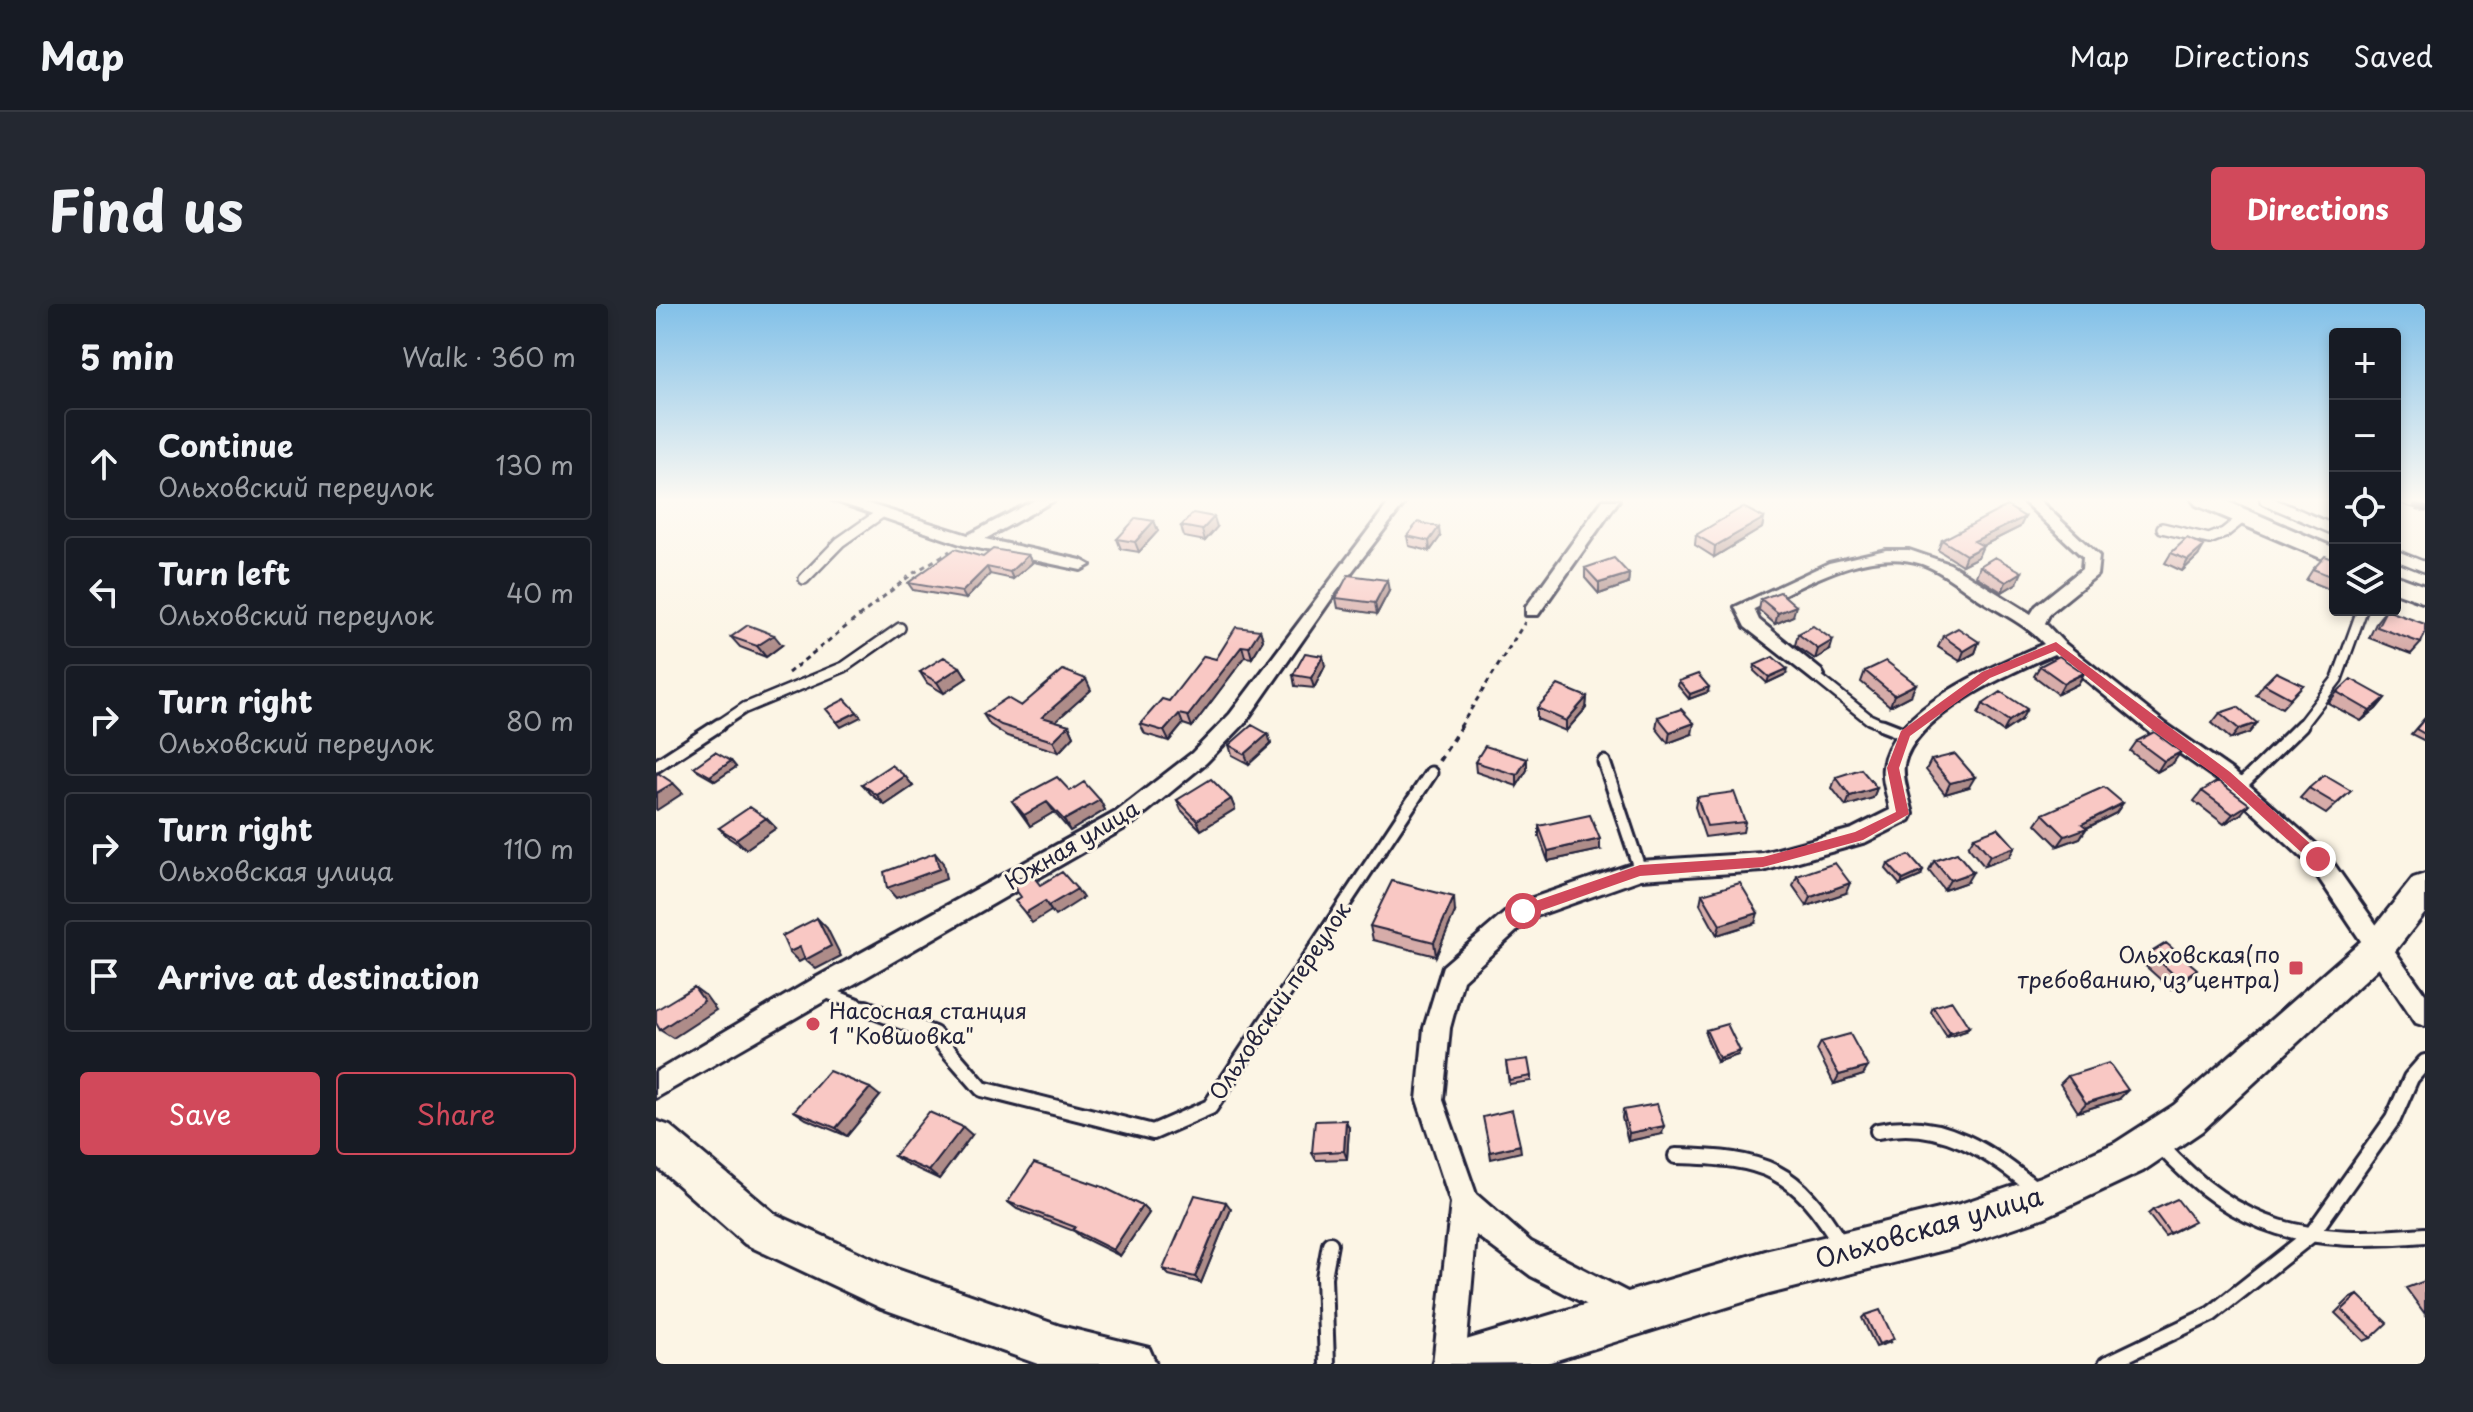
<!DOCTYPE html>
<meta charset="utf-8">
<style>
:root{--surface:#171b24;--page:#242831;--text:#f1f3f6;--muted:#9ea1a6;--line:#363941;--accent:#d1495b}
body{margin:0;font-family:"Playpen Sans",sans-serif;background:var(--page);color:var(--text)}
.controls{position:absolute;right:24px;top:24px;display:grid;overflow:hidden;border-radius:8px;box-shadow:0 4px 12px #0003}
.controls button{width:72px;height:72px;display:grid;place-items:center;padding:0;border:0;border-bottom:2px solid var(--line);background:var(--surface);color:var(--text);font:40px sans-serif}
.stop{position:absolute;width:24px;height:24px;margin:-18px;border:6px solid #d1495b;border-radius:50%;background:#fff}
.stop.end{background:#d1495b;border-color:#fff;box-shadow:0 2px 8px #0008}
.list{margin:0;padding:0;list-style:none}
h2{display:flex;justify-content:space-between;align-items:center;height:104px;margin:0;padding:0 32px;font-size:34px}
h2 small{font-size:26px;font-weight:400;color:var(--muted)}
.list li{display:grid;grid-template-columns:52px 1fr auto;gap:24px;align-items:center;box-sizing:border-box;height:112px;margin:0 16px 16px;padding:0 16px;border:2px solid var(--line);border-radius:8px}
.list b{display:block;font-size:30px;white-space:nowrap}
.list p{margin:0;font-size:26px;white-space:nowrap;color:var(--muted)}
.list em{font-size:26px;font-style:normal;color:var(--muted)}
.actions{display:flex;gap:16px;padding:24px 32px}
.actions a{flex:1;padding:18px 0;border:2px solid var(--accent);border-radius:8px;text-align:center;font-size:28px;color:var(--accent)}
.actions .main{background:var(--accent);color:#fff}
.icon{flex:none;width:44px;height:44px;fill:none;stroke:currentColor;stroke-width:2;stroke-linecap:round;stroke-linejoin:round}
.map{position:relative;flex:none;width:1769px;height:1060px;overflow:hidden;border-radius:8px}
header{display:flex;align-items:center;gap:48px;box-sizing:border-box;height:112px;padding:0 40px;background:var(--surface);border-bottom:2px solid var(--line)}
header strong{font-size:38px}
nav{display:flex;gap:44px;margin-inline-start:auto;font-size:28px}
.intro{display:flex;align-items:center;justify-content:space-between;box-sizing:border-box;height:192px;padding:0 48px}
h1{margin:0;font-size:56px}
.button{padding:20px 36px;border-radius:8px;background:var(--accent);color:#fff;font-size:28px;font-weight:700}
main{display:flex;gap:48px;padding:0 48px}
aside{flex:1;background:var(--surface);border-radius:8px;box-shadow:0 4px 12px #0003}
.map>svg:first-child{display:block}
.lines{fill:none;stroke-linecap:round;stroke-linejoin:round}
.lane-far2-casing{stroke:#22223b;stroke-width:14}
.lane-far1-casing{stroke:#22223b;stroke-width:17}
.lane-casing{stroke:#22223b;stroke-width:20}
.street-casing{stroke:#22223b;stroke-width:6}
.secondary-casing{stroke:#22223b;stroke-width:6}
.path-far1{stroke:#22223b;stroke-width:3;stroke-dasharray:5 5;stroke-linecap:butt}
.path{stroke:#22223b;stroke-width:4;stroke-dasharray:6 6;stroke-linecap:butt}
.lane-far2{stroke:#fcf5e5;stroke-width:9}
.lane-far1{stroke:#fcf5e5;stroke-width:11}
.lane{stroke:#fcf5e5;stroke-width:14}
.street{fill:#fcf5e5;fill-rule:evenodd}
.secondary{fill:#fcf5e5;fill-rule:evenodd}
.rail-casing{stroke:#22223b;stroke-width:7}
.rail{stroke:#fcf5e5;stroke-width:5;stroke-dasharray:15;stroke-linecap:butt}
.wall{fill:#d6aca9;stroke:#22223b;stroke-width:2}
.shaded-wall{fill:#ae8c89;stroke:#22223b;stroke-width:2}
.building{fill:#f9c8c4;stroke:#22223b;stroke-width:2}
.route{fill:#d1495b}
.poi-dot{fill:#d1495b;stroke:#fcf5e5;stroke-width:3}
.labels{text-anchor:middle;stroke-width:6;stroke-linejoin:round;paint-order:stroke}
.street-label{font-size:22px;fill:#22223b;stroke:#fcf5e5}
.poi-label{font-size:22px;fill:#22223b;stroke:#fcf5e5;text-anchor:end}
.near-street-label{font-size:26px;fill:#22223b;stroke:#fcf5e5}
</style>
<header>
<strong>Map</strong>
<nav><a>Map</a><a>Directions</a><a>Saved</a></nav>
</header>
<div class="intro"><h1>Find us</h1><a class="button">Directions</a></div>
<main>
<aside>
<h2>5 min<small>Walk · 360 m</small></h2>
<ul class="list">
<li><svg class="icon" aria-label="ahead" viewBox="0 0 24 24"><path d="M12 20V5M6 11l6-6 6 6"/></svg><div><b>Continue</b><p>Ольховский переулок</p></div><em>130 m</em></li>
<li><svg class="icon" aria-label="left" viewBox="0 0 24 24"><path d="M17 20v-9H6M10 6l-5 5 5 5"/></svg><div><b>Turn left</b><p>Ольховский переулок</p></div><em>40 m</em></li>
<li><svg class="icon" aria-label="right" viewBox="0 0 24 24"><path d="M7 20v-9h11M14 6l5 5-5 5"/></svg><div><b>Turn right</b><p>Ольховский переулок</p></div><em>80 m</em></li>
<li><svg class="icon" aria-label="right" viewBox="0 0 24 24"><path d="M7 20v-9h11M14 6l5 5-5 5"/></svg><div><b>Turn right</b><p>Ольховская улица</p></div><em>110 m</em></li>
<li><svg class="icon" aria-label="arrive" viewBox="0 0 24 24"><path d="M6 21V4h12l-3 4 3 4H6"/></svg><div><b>Arrive at destination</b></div></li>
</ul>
<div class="actions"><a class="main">Save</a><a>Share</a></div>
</aside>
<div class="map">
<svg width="1769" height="1060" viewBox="0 0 1769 1060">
<rect width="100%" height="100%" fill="#fcf5e5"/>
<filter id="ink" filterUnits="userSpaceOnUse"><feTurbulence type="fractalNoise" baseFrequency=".0125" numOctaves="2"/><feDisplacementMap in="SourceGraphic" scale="16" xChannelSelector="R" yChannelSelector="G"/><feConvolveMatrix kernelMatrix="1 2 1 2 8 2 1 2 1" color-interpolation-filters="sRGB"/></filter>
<g filter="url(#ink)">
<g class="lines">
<!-- lane-far2 casing -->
<g class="lane-far2-casing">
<path id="lane-far2" d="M1609,196L1679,226
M1506,224L1553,235L1568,229L1588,213
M1739,251L1769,263
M148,275L184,238L224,210
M1158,371L1213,415L1231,423
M89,404L188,363L244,324
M60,423L90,403
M1644,423L1681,375L1706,306"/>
</g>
<!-- lane-far1 casing -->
<g class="lane-far1-casing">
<path id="lane-far1" d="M1226,421L1249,430
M948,458L984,566
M0,462L63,421
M1583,483L1646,421
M167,687L215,706
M618,706L775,469"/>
</g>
<!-- lane casing -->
<g class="lane-casing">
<path id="lane" d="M210,704L278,730L326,785L497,828L554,803L620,704
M1222,827C1286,813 1335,849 1382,887
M1503,840C1585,930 1651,941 1769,931
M1020,852C1110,854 1139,864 1186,942
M671,1060L668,973L674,940
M1450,1060L1555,1010L1655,931L1737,815L1755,774L1769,758"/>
</g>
<!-- street casing -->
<g class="street-casing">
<path id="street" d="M176,196H200L312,231L379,196H399L329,235L425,256L434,261L425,266L307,241Z
M735,196H751L681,287L588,420L550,459L476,520L0,794V768L154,677L460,508L536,449L574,410Z
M947,196H963L882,311H870V303Z
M1366,196H1383L1443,252L1441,271L1394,309L1389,319L1407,338L1510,420L1576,466L1670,549L1769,690V722L1760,719L1654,561L1562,476L1496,430L1398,350C1354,369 1258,411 1248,461C1246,475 1254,496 1257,510L1254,516L1210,538L1107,567L985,575L875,614L807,676L794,724L787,796L820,890L875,938L985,995L989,1006L985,1017L974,1021L963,1017L875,972L820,931L809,1060H777L795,899L761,796L768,724L787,662L859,600L984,557L1107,549L1196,525L1234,506C1232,493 1225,476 1227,463C1233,405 1340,360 1388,340C1370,320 1346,310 1323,295C1305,283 1286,267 1266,260C1212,241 1145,283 1098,305L1103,316L1165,366L1168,371L1158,377L1089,323L1079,303L1173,259L1230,246H1253L1294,260L1375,310L1380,302L1426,265L1427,253Z"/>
</g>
<!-- secondary casing -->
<g class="secondary-casing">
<path id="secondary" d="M1536,196H1568L1679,244V260L1540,201Z
M1739,271L1769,282V299L1739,288Z
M1769,570V609L1736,651L1546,827L1487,867L1389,913L1304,942L1113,990L891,1059L776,1060L783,1044L1113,946L1304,900L1384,873L1459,839L1518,801L1712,631L1757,574Z
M0,817L14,822L119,910L232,962L404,1022L493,1044L500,1060H382L225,1004L89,940L0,862Z"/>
</g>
<!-- path-far1 -->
<path class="path-far1" d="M132,369L256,270L294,247
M804,423L869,318"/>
<!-- path -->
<path class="path" d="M783,457L806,421"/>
<!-- lane-far2 -->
<use href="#lane-far2" class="lane-far2"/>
<!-- lane-far1 -->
<use href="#lane-far1" class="lane-far1"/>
<!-- lane -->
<use href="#lane" class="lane"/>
<!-- street -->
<use href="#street" class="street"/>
<!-- secondary -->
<use href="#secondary" class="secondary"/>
<!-- rail casing -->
<g class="rail-casing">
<path id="rail" d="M1743,196L1769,205"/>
</g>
<!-- rail -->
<use href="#rail" class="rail"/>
</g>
<!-- wall -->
<path class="wall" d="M1108,214L1106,224L1058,253L1039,241L1040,231Z
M498,217L502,227L483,248L465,245L461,235Z
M525,222L561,223L549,237L528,233Z
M1364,223L1326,242L1322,253L1306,261L1282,246L1286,236Z
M751,232L784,233L774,247L753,242Z
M1515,249L1542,252L1526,267L1509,259Z
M372,251L376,259L357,275L334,270L310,295L257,286L252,279L327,253Z
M1679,256V284L1677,287L1650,276L1657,265Z
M1324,262L1361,279L1346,288L1320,272Z
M929,264L973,270L972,280L943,290L929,274Z
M733,287L721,310L682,304L680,294Z
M1105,295L1137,312L1119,320L1103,306Z
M1730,306L1765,339L1755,350L1713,334L1721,317Z
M604,326L607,336L596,354L589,353L536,423L527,420L513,437L489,430L484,420L513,397L560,355Z
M1142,330L1174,346L1159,355L1139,341Z
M1287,332L1323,338L1319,349L1304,357L1282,343Z
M75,333L126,341L110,353L84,343Z
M1099,361L1130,370L1111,379L1098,367Z
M669,362L658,384L639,382L637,371Z
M1384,362L1428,369L1422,380L1402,390L1378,372Z
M304,363L311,374L288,389L271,379L264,368Z
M1209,367L1255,391L1234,402L1205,378Z
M1023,377L1052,388L1033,395L1022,382Z
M1608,380L1647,381L1626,404L1600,391Z
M435,386L399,417L413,421L418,432L403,448L351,432L334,421L327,410Z
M1681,388L1729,394L1720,405L1705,417L1672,399Z
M931,393L930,404L910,427L881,415V404Z
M1327,400L1365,416L1347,428L1322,410Z
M1564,409L1601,419L1593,429L1575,435L1556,419Z
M1002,413L1036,430L1012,439L1000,424Z
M1769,414V437L1755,430Z
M612,430L615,440L593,460L576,451L573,441Z
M1481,437L1517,459L1501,468L1474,447Z
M1275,456L1313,483L1289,490L1270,466Z
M75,457L80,463L59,477L43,468L38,463Z
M819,458L871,466L861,482L820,468Z
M249,472L257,482L229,501L215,490L206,480Z
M1180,473L1221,484L1217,494L1190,502L1176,484Z
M1653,484L1695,487L1670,510L1644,494Z
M414,487L444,496L449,506L414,527L398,508L374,522L356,497Z
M1546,487L1585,510L1568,520L1538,497Z
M1041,493L1089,518L1087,528L1049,533L1039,503Z
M575,495L579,505L545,526L525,506L521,496Z
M1467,499L1460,509L1431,524L1424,534L1402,542L1380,520L1387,510Z
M110,514L120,524L90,545L73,534L63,524Z
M883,522L944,546L892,557L883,532Z
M1318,533L1353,553L1328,562L1312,543Z
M1278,557L1311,578L1288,586L1273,567Z
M1232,560L1265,572L1244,581L1230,565Z
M1141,572L1190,589L1151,602L1137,582Z
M1046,590L1099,619L1061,631L1044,600Z
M799,608L780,652L717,636L714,622Z
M1494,649L1531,674L1515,685L1485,658Z
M1277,703L1310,727L1291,733L1275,708Z
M1050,726L1084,747L1082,751L1061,758L1049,730Z
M1165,738L1207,771L1178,780L1161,746Z
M850,758L875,772V777L853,780Z
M1412,772L1463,795L1422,808L1404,780Z
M224,792L191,832L150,815L138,807Z
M967,806L1006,830L972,837L966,814Z
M693,824L691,855L660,856L656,849Z
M316,831L283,875L248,859L238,852Z
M352,898L486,902L493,909L464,952L425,933L418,927L361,905Z
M575,905L545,979L513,971L507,965Z
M1497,906L1533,920L1509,932L1492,910Z
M1769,977V1010L1750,984Z
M1702,991L1715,1034L1708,1037L1679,1009L1694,994Z
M1209,1011L1235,1038L1220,1043L1206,1014Z"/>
<!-- shaded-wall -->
<path class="shaded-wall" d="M558,213L561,223L549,237L546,226Z
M1369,213L1364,223L1314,248L1318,237Z
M1108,214L1106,224L1058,253L1059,242Z
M498,217L502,227L483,248L479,238Z
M783,223L784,233L774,247L773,237Z
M1327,242L1322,253L1306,261L1310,251Z
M1548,242L1542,252L1526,267L1532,256Z
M372,251L376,259L357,275L354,268Z
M331,263L334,270L310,295L306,288Z
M1366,268L1361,279L1346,288L1350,278Z
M973,270L972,280L943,290V279Z
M731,276L733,287L721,310L719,299Z
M1140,302L1137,312L1119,320L1122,309Z
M604,326L607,336L596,354L593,343Z
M118,331L126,341L110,353L101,342Z
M1177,336L1174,346L1159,355L1162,345Z
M1323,338L1319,349L1304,357L1308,347Z
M586,342L589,353L536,423L532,412Z
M667,352L669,362L658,384L655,374Z
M304,363L311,374L288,389L281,378Z
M1131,365L1130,370L1111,379L1113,373Z
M1428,369L1422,380L1402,390L1408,379Z
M430,375L435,386L392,424L386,413Z
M1260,380L1255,391L1234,402L1238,391Z
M1053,383L1052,388L1033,395L1034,390Z
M931,393L930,404L910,427V417Z
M1729,394L1720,405L1705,417L1714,407Z
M1371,405L1365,416L1347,428L1353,417Z
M201,408L205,413L185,423L181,418Z
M523,410L527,420L513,437L508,427Z
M1038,419L1036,430L1012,439L1014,428Z
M1601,419L1593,429L1575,435L1583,425Z
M413,421L418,432L403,448L397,437Z
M612,430L615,440L593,460L589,450Z
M1525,448L1517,459L1501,468L1508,457Z
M871,455V466L861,482V471Z
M75,457L80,463L59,477L54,472Z
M249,472L257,482L229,501L221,491Z
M1319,473L1313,483L1289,490L1294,479Z
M17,479L27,489L1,506L0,505V489Z
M1221,484L1217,494L1190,502L1194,492Z
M575,495L579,505L545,526L541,516Z
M444,496L449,506L414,527L408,516Z
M391,498L398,508L374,522L368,511Z
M1467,499L1460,509L1430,524L1424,534L1402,542L1409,532L1426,520Z
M1593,500L1585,510L1568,520L1577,510Z
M110,514L120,524L90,545L80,535Z
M944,535V546L892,557V547Z
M1359,543L1353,553L1328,562L1334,552Z
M279,549L287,559L290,575L240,594L231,584Z
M1267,567L1265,572L1244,581L1247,576Z
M1317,568L1311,578L1288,586L1294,576Z
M1194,579L1190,589L1151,602L1155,593Z
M421,585L427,594L399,612L392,602Z
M798,593L799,608L780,652L778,638Z
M389,597L395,607L376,619L369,609Z
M1102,609L1099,619L1061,631L1064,621Z
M161,614L171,624L185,652L160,665L149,656Z
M144,643L154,652L143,658L133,648Z
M1541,665L1531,674L1515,685L1524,676Z
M38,683L50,692L60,706L17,734L4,726Z
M1313,723L1310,727L1291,733L1294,729Z
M1084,747L1082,751L1061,758L1063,754Z
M1212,763L1207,771L1178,780L1183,771Z
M214,784L224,792L191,832L180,824Z
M1472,786L1463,795L1422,808L1430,799Z
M690,816L693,824L691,855L688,847Z
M1008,822L1006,830L972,837L973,829Z
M307,823L316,831L283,875L273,867Z
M864,841L865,848L835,855L834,848Z
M570,898L575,905L545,979L539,973Z
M486,902L493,909L464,952L457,946Z"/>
<!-- building -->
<path class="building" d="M1351,202L1369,213L1318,237L1327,242L1310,251L1286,236Z
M1087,203L1108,214L1059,242L1040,231Z
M537,209L558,213L546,226L525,222Z
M480,214L498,217L479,238L461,235Z
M762,218L783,223L773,237L751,232Z
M1531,234L1548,242L1532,256L1515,249Z
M299,245L327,253L337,245L372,251L354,268L331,263L306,288L252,279Z
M1669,252L1679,256V274L1657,265Z
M1339,253L1366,268L1350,278L1324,262Z
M958,254L973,270L943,279L929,264Z
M692,271L731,276L719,299L680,294Z
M1124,288L1140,302L1122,309L1105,295Z
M1730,306L1769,320V329L1765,339L1721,323Z
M92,321L118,331L101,342L75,333Z
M1157,322L1177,336L1162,345L1142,330Z
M580,323L604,326L593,343L586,342L532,412L523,410L508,427L484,420L506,395L513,397L548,352L560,355Z
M1302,324L1323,338L1308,347L1287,332Z
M649,349L667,352L655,374L637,371Z
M1403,352L1428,369L1408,379L1384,362Z
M288,353L304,363L281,378L264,368Z
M1117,353L1131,365L1113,373L1099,361Z
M1230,357L1260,380L1238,391L1209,367Z
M407,366L430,375L386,413L413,421L397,437L345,421L327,410L351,394L365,402Z
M1620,368L1647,381L1634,394L1608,380Z
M1042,370L1053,383L1034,390L1023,377Z
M1695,375L1729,394L1714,407L1681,388Z
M902,381L931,393L910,417L881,404Z
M1345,388L1371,405L1353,417L1327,400Z
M189,395L201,408L181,418L170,405Z
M1582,403L1601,419L1583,425L1564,409Z
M1025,405L1038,419L1014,428L1002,413Z
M1769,414V430L1760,425Z
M596,421L612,430L589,450L573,441Z
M1498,428L1525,448L1508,457L1481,437Z
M829,442L871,455L861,471L819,458Z
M59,448L75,457L54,472L38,463Z
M1299,450L1319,473L1294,479L1275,456Z
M235,461L249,472L221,491L206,480Z
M1205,465L1221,484L1194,492L1180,473Z
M2,469L17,479L0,489V471Z
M1668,471L1695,487L1680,500L1653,484Z
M401,473L414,487L428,478L444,496L408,516L391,498L368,511L356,497Z
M555,475L575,495L541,516L521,496Z
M1562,477L1593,500L1577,510L1546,487Z
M1448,483L1467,499L1426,520L1431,524L1409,532L1387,510Z
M1078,488L1089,518L1051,522L1041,493Z
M94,503L110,514L80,535L63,524Z
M934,511L944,535L892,547L883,522Z
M1342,524L1359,543L1334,552L1318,533Z
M279,549L283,565L231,584L228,568Z
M1301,549L1317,568L1294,576L1278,557Z
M1253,551L1267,567L1247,576L1232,560Z
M1179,559L1194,579L1155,593L1141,572Z
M374,568L384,581L406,568L421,585L392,602L389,597L369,609L359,597L365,593L355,579Z
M736,577L798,593L778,638L714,622Z
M1084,579L1102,609L1064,621L1046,590Z
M161,614L175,642L149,656L144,643L133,648L126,632Z
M1510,639L1541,665L1524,676L1494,649Z
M38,683L48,697L4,726L0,719V706Z
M1296,697L1313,723L1294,729L1277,703Z
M1071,720L1084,747L1063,754L1050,726Z
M1194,730L1212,763L1183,771L1165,738Z
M872,755L875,772L853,776L850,758Z
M1453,759L1472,786L1430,799L1412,772Z
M173,767L214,784L180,824L138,807Z
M1001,800L1008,822L973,829L967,806Z
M856,806L864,841L834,848L827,813Z
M273,808L307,823L273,867L238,852Z
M690,816L688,847L656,849L659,817Z
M378,859L447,883L486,902L457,946L417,926L419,923L352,898Z
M539,891L570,898L539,973L507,965Z
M1521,895L1538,917L1514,929L1497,906Z
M1702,991L1731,1019L1715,1034L1686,1006Z
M1224,1006L1238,1035L1223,1040L1209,1011Z"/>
</g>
<!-- sky -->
<linearGradient id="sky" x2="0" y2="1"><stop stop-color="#81c0e8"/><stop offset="0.57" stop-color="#fefaf3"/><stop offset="1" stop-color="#fefaf3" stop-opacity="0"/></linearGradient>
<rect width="1769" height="344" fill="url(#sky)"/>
<!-- route -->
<path class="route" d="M1400,338L1574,468L1667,551V559H1657L1565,475L1499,428L1399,347L1334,374L1254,432L1243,464L1253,510L1207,536L1107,563L984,572L867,613L862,611V603L984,561L1107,553L1199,528L1240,508L1231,464L1245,427L1326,368Z"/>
<!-- markers -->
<g class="poi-dot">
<rect x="1632" y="656" width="16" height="16" rx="4"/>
<circle cx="157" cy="720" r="8"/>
</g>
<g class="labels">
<!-- street labels -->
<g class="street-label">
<text transform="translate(416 541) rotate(-31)" y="8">Южная улица</text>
<text transform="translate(624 697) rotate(-56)" y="8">Ольховский переулок</text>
</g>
<!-- poi labels -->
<g class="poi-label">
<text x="1624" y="659">Ольховская(по<tspan x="1624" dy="25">требованию, из центра)</tspan></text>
<text x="173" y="715" text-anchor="start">Насосная станция<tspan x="173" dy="25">1 "Ковшовка"</tspan></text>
</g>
<!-- near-street labels -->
<g class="near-street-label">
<text transform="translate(1273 924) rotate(-16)" y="9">Ольховская улица</text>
</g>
</g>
</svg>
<div class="controls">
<button>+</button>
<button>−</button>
<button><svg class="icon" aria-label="locate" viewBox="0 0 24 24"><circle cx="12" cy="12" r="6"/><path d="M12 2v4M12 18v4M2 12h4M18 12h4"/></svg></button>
<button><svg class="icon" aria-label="layers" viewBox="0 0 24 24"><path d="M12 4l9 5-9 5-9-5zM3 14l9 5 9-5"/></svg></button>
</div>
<div class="stop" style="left:867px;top:607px"></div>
<div class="stop end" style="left:1662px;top:555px"></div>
</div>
</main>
